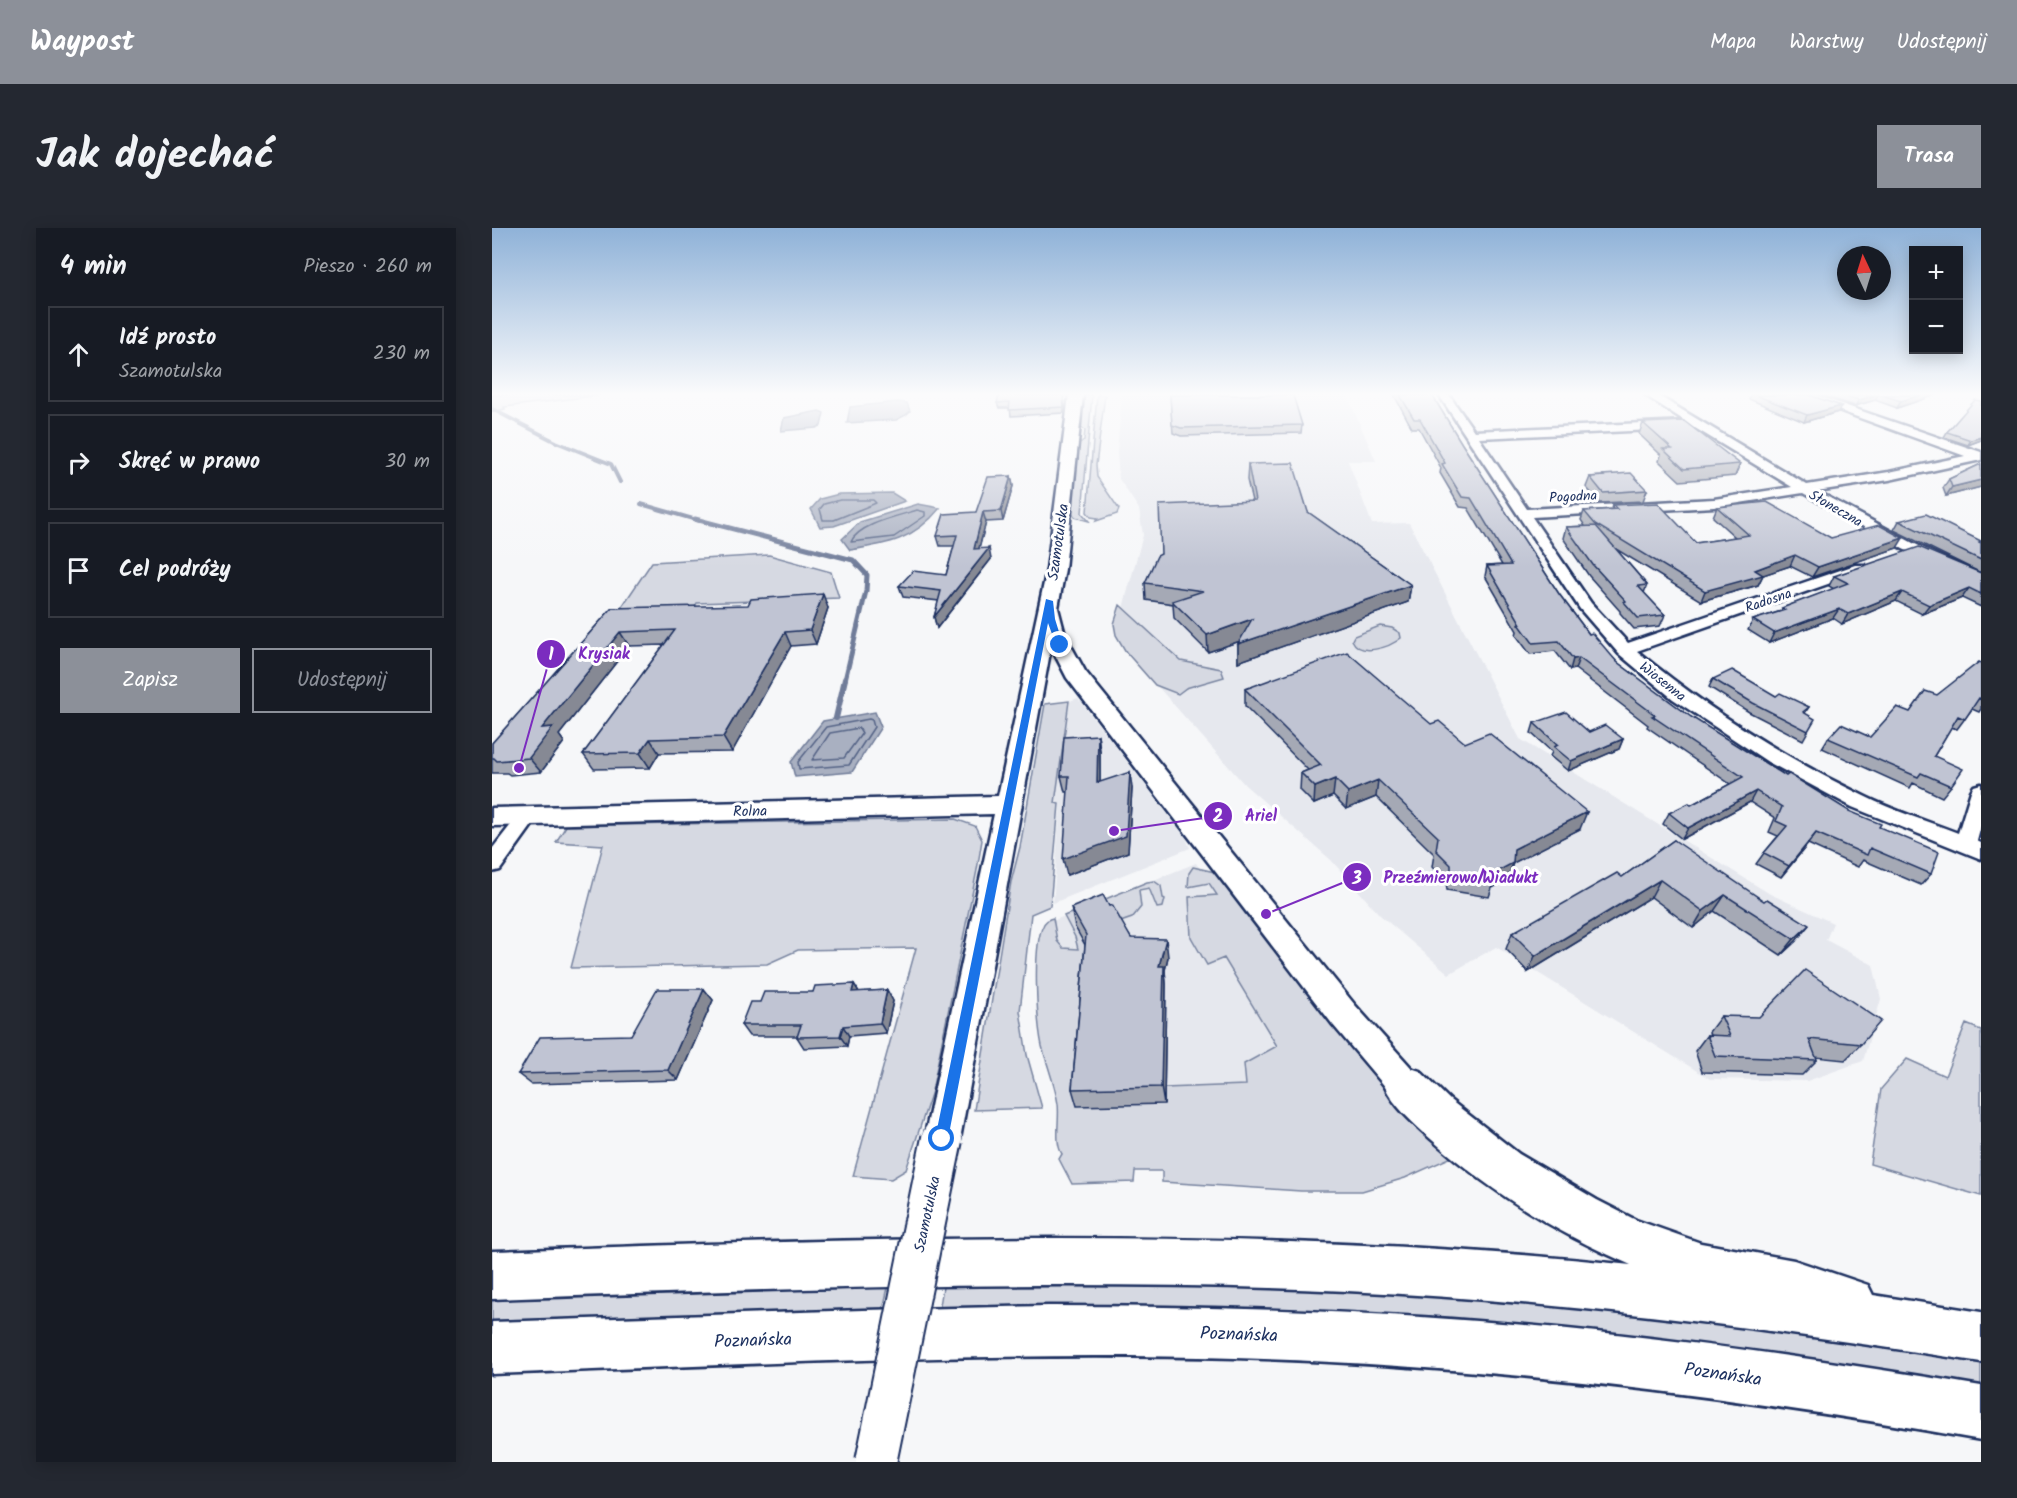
<!DOCTYPE html>
<html lang="pl">
<meta charset="utf-8">
<style>
:root{--surface:#171b24;--page:#242831;--text:#f1f3f6;--muted:#9ea1a6;--line:#363941;--accent:#8c9099}
body{margin:0;font-family:Kalam,sans-serif;background:var(--page);color:var(--text)}
.controls{position:absolute;right:18px;top:18px;display:grid;overflow:hidden;border-radius:0px;box-shadow:0 3px 15px #0003}
.controls button{width:54px;height:54px;display:grid;place-items:center;padding:0;border:0;border-bottom:2px solid var(--line);background:var(--surface);color:var(--text);font:30px sans-serif}
.compass{position:absolute;left:1345px;top:18px;width:54px;height:54px;border-radius:50%;background:var(--surface);box-shadow:0 3px 15px #0003;rotate:356deg}
.stop{position:absolute;width:18px;height:18px;margin:-14px;border:4px solid #1a73e8;border-radius:50%;background:#fff}
.stop.end{background:#1a73e8;border-color:#fff;box-shadow:0 2px 6px #0008}
.list{margin:0;padding:0;list-style:none}
h2{display:flex;justify-content:space-between;align-items:center;height:78px;margin:0;padding:0 24px;font-size:26px}
h2 small{font-size:20px;font-weight:400;color:var(--muted)}
.list li{display:grid;grid-template-columns:39px 1fr auto;gap:18px;align-items:center;box-sizing:border-box;height:96px;margin:0 12px 12px;padding:0 12px;border:2px solid var(--line);border-radius:0px}
.list b{display:block;font-size:22px;white-space:nowrap}
.list p{margin:0;font-size:20px;white-space:nowrap;color:var(--muted)}
.list em{font-size:20px;font-style:normal;color:var(--muted)}
.actions{display:flex;gap:12px;padding:18px 24px}
.actions a{flex:1;padding:14px 0;border:2px solid var(--accent);border-radius:0px;text-align:center;font-size:21px;color:var(--accent)}
.actions .main{background:var(--accent);color:#fff}
.icon{flex:none;width:33px;height:33px;fill:none;stroke:currentColor;stroke-width:2;stroke-linecap:round;stroke-linejoin:round}
.map{position:relative;flex:none;width:1489px;height:1234px;overflow:hidden;border-radius:0px}
header{display:flex;align-items:center;gap:36px;box-sizing:border-box;height:84px;padding:0 30px;background:var(--accent);color:#fff}
header strong{font-size:28px}
nav{display:flex;gap:33px;margin-inline-start:auto;font-size:21px}
.intro{display:flex;align-items:center;justify-content:space-between;box-sizing:border-box;height:144px;padding:0 36px}
h1{margin:0;font-size:42px}
.button{padding:15px 27px;border-radius:0px;background:var(--accent);color:#fff;font-size:21px;font-weight:700}
main{display:flex;gap:36px;padding:0 36px}
aside{flex:1;background:var(--surface);border-radius:0px;box-shadow:0 3px 15px #0003}
.map>svg:first-child{display:block}
.built{fill:#e6e8ee}
.green{fill:#d6d9e2;stroke:#7884a0;stroke-width:1.5}
.water{fill:#a9b0c1;stroke:#707c99;stroke-width:1.5}
.lines{fill:none;stroke-linecap:round;stroke-linejoin:round}
.shore{stroke:#546386;stroke-width:1.5}
.stream-far2{stroke:#707c99;stroke-width:4}
.stream-far1{stroke:#707c99;stroke-width:5}
.stream{stroke:#707c99;stroke-width:6}
.minor-casing{stroke:#1b2f5e;stroke-width:5}
.tertiary-casing{stroke:#1b2f5e;stroke-width:5}
.primary-casing{stroke:#1b2f5e;stroke-width:5}
.minor{fill:#fff;fill-rule:evenodd}
.tertiary{fill:#fff;fill-rule:evenodd}
.primary{fill:#fff;fill-rule:evenodd}
.tertiary-bridge-casing{stroke:#1b2f5e;stroke-width:44;stroke-linecap:butt}
.tertiary-bridge{stroke:#fff;stroke-width:40}
.wall{fill:#a5a9b5;stroke:#1b2f5e;stroke-width:1.5}
.shaded-wall{fill:#868994;stroke:#1b2f5e;stroke-width:1.5}
.building{fill:#c0c4d3;stroke:#1b2f5e;stroke-width:1.5}
.route{fill:#1a73e8}
.labels{text-anchor:middle;stroke-width:6;stroke-linejoin:round;paint-order:stroke}
.far-street-label{font-size:14px;fill:#1b2f5e;stroke:#fff}
.street-label{font-size:15px;fill:#1b2f5e;stroke:#fff}
.near-street-label{font-size:18px;fill:#1b2f5e;stroke:#fff}
.leader{fill:none;stroke:#7b2cbf;stroke-width:2}
.callout-dot{fill:#7b2cbf;stroke:#fff;stroke-width:2}
.mark-label{font-size:18px;text-anchor:middle;font-weight:bold;fill:#fff}
.callout-label{font-size:16px;text-anchor:middle;font-weight:bold;fill:#7b2cbf;stroke:#fff;stroke-width:6;stroke-linejoin:round;paint-order:stroke}
</style>
<header>
<strong>Waypost</strong>
<nav><a>Mapa</a><a>Warstwy</a><a>Udostępnij</a></nav>
</header>
<div class="intro"><h1>Jak dojechać</h1><a class="button">Trasa</a></div>
<main>
<aside>
<h2>4 min<small>Pieszo · 260 m</small></h2>
<ul class="list">
<li><svg class="icon" aria-label="ahead" viewBox="0 0 24 24"><path d="M12 20V5M6 11l6-6 6 6"/></svg><div><b>Idź prosto</b><p>Szamotulska</p></div><em>230 m</em></li>
<li><svg class="icon" aria-label="right" viewBox="0 0 24 24"><path d="M7 20v-9h11M14 6l5 5-5 5"/></svg><div><b>Skręć w prawo</b></div><em>30 m</em></li>
<li><svg class="icon" aria-label="arrive" viewBox="0 0 24 24"><path d="M6 21V4h12l-3 4 3 4H6"/></svg><div><b>Cel podróży</b></div></li>
</ul>
<div class="actions"><a class="main">Zapisz</a><a>Udostępnij</a></div>
</aside>
<div class="map">
<svg width="1489" height="1234" viewBox="0 0 1489 1234">
<rect width="100%" height="100%" fill="#f6f7f9"/>
<filter id="ink" filterUnits="userSpaceOnUse"><feTurbulence type="fractalNoise" baseFrequency=".0167" numOctaves="2"/><feDisplacementMap in="SourceGraphic" scale="12" xChannelSelector="R" yChannelSelector="G"/><feConvolveMatrix kernelMatrix="1 2 1 2 8 2 1 2 1" color-interpolation-filters="sRGB"/></filter>
<g filter="url(#ink)">
<!-- built -->
<path class="built" d="M630,167H855L884,233H856L880,296L917,295L1028,511L1278,666L1341,695L1334,712L1381,737L1389,771L1371,833L1315,853L1218,851L1004,719L957,746L888,687L839,632L753,557L636,425L626,398L651,307L647,281L627,251L625,224Z
M586,470L694,610L698,620L561,675L568,577H557L570,476Z
M704,635L851,864L614,910L553,696Z"/>
<!-- green -->
<path class="green" d="M0,167H110L12,179L13,181L0,184Z
M592,167H600L590,285L597,293L583,289L579,283L586,216L592,212L593,202L588,199Z
M605,167H613L604,237L605,249L627,281L625,286L604,293L606,290L599,289L595,284Z
M277,327L339,344L347,370L205,375L203,379L127,383L160,334Z
M628,377L689,433L729,441L732,449L694,460L686,466L663,457L634,424L624,407L622,396Z
M888,398L900,400L908,405L909,410C898,419 868,430 860,412L862,408Z
M577,473L563,575L567,576L558,678L539,686L528,783L535,827L550,880L482,882L519,654L528,619L553,476Z
M463,591L483,598L490,612L485,642L440,863L414,942L399,951L361,948L424,720L306,722L275,736L79,740L111,617L64,614L74,598Z
M701,639L727,645L963,924L960,929L913,950L870,963H809L670,954V943H643L642,954L580,956L567,931L570,926C562,914 568,891 566,876C563,857 555,837 550,818C545,794 540,719 551,698C553,693 556,691 561,690L565,713L571,720L586,721L583,709L572,688L655,654L662,653L669,658L671,670L673,671L671,679L665,680L657,660L647,662L649,679L640,690L620,697L596,722L672,875V860L754,857L752,836L785,818L732,730L715,737L699,709L697,669L725,667L717,655L696,659L697,645Z
M1474,796L1489,802V968L1378,936L1389,861L1415,831L1453,848Z
M452,1053H655L1060,1073L1489,1129V1163L447,1084Z
M397,1055L390,1086L0,1098V1066Z"/>
<!-- water -->
<path class="water" d="M405,174L415,175L418,183L414,187L404,192L355,195L358,179Z
M327,183L332,185L329,198L324,200L289,203L292,190Z
M400,265L413,273L342,298L328,299L319,281L328,271L347,266Z
M426,276L448,280C422,312 396,316 358,322L350,311L368,294Z
M383,484L389,499L360,544L303,549L299,534L331,493Z"/>
<g class="lines">
<!-- shore -->
<path class="shore" d="M348,272H381L384,275L342,292H331L328,281L332,276Z
M425,282L433,284V288L402,309L359,314C366,296 407,288 425,282Z
M377,491L380,492L382,499L357,537L307,541L306,534L334,499Z
M367,500L370,505L352,530L320,532L338,505Z"/>
<!-- stream-far2 -->
<path class="stream-far2" d="M0,181L64,214L119,236L128,254
M149,276L208,293"/>
<!-- stream-far1 -->
<path class="stream-far1" d="M203,291L361,332L375,347L374,363L353,452"/>
<!-- stream -->
<path class="stream" d="M344,490L353,451"/>
<!-- minor casing -->
<g class="minor-casing">
<path id="minor" d="M947,167H957L982,203L1193,193L1153,167H1165L1315,257L1397,244L1473,228L1310,169L1309,167H1323L1489,224V232L1397,252L1325,263L1421,315L1489,347V357L1411,321L1311,265L1222,279L1040,289L1099,375L1136,415L1363,337H1373L1375,340L1373,343L1145,423C1215,481 1291,529 1372,568C1402,583 1435,593 1466,605L1479,563L1482,558L1489,556V598L1485,613L1489,615V631L1360,579L1276,534L1181,471L1127,426L1088,381ZM1203,200L1300,259L1222,271L1035,281L987,210Z
M36,582L43,584L46,589L8,642L0,644V621L29,584Z"/>
</g>
<!-- tertiary casing -->
<g class="tertiary-casing">
<path id="tertiary" d="M577,167H591L573,341L566,380L573,407L593,443L863,777L925,846L930,857L925,868L913,873L901,868L841,797L575,450L559,419L468,911L463,923L450,928L437,923L432,911L502,586L0,598V580L506,568L555,341Z"/>
</g>
<!-- primary casing -->
<g class="primary-casing">
<path id="primary" d="M913,838L928,843L958,872L1027,926L1105,972L1144,992L1209,1015L1302,1032L1376,1057L1381,1067L1489,1084V1134C1279,1101 1068,1073 855,1063C570,1050 285,1061 0,1071V1023C380,1010 760,997 1139,1037C1066,1006 1000,965 940,912C922,896 902,879 892,857L898,843Z
M557,1078C681,1078 805,1081 929,1089C1117,1101 1303,1127 1489,1158V1212C1242,1168 994,1137 743,1130C495,1123 247,1137 0,1146V1094L371,1082Z"/>
</g>
<!-- minor -->
<use href="#minor" class="minor"/>
<!-- tertiary -->
<use href="#tertiary" class="tertiary"/>
<!-- primary -->
<use href="#primary" class="primary"/>
<!-- tertiary-bridge casing -->
<g class="tertiary-bridge-casing">
<path id="tertiary-bridge" d="M384,1234L450,911"/>
</g>
<!-- tertiary-bridge -->
<use href="#tertiary-bridge" class="tertiary-bridge"/>
</g>
<!-- wall -->
<path class="wall" d="M572,167V185L519,188L518,180H507L505,175Z
M678,167L810,197L809,205L689,208L681,205Z
M902,167H940L970,216L1067,366L1097,406L1125,434L1199,489L1294,548L1357,583L1387,599L1439,646L1429,657L1371,632L1366,639L1316,616L1289,649L1264,636L1272,625L1286,608L1277,604L1283,590L1258,574L1190,611L1171,596L1177,585L1199,577L1238,556L1155,499L1156,497L1083,441L1078,442L1063,423L1038,426L1024,407L1025,403L993,348L995,338L1010,337L976,280L968,279L948,245L949,240L927,200H920Z
M1258,167H1317L1349,178L1346,184L1312,194L1257,171Z
M1329,167H1444L1405,180L1383,172L1363,178Z
M1489,173V212L1476,217L1452,209L1455,204Z
M1151,195L1248,236L1243,248L1188,253L1167,233L1169,227L1147,206Z
M756,236L816,284L919,357L916,374L746,434V416L748,413L716,424L682,390L681,376L654,372L653,355L669,326L760,273L755,252Z
M1489,236V259L1454,268L1451,260L1457,251Z
M1111,247L1155,262L1151,273L1108,275L1094,259L1098,249L1110,248Z
M519,248L521,258L511,293L494,294L487,321L499,331L445,400L442,389L447,373L411,369L407,358L454,347L462,318H448L445,308L484,284Z
M1121,277L1204,315L1243,309L1221,289L1225,279L1339,310L1405,320L1320,349L1298,338L1271,347L1266,357L1209,373L1124,321L1155,357L1152,365L1173,387L1168,398L1142,401L1128,385V383L1097,348L1071,310L1074,299L1093,298L1089,292L1092,283L1120,281Z
M1407,293L1489,315V345L1402,302Z
M1489,345V379L1470,370L1430,386L1404,373L1350,396L1341,390L1277,415L1256,402L1261,392L1289,383L1290,380L1342,361L1337,358L1342,348Z
M120,380H336L324,416L299,418L240,524L167,525L158,540L102,541L91,526L172,417L137,418L67,507L72,514L49,544L18,547L15,545H0V515Z
M1489,435V481L1487,484L1480,481L1465,501L1459,499L1442,528L1459,558L1450,569L1421,555L1418,560L1330,520L1336,510L1378,509L1445,467Z
M1221,451L1284,468L1317,479L1313,485L1316,503L1311,512L1257,484L1217,459Z
M753,461L939,496L973,515L1088,601L1021,635L1015,652L1000,660L997,669L955,662L954,654L940,639L942,626L884,569L854,581L841,568L822,576L808,562L809,545L816,542L753,478Z
M1042,495L1097,504L1131,511L1127,521L1076,543L1058,528L1060,524L1039,505Z
M606,507L608,523V554L640,560L636,624L575,647L576,564H573L569,548Z
M1182,612L1304,713L1289,727L1222,683L1201,700L1159,669L1036,744L1014,721L1020,705L1130,649Z
M617,678L639,710L676,729L673,742L674,756L672,876L585,878L580,861L593,717L583,699L579,680Z
M362,756L367,764L395,762L401,773L394,805L357,808L355,818L312,820L305,809V808H257L249,797L321,764Z
M212,761L221,772L186,852L39,856L26,846L139,807Z
M1229,788L1369,816L1353,832L1324,829L1325,832L1310,847L1210,844L1203,823L1215,807L1218,808L1217,804Z"/>
<!-- shaded-wall -->
<path class="shaded-wall" d="M1384,167H1386L1383,172L1363,178L1367,172Z
M1429,167H1444L1405,180L1409,173Z
M1349,178L1346,184L1312,194L1315,187Z
M1489,209V212L1476,217L1479,212Z
M519,248L521,258L511,293L509,283Z
M1489,252V259L1454,268L1460,259Z
M491,284L494,294L484,331L482,321Z
M1411,310L1405,320L1320,349L1326,339Z
M497,320L499,331L445,400L442,389Z
M1303,327L1298,338L1271,347L1266,357L1209,373L1213,363L1263,342Z
M919,357L916,374L746,434V416Z
M1477,360L1470,370L1430,386L1437,377Z
M1410,364L1404,373L1350,396L1356,386Z
M331,366L336,380L324,416L318,402Z
M1347,381L1341,390L1277,415L1282,405Z
M760,391V409L716,424L715,407Z
M128,404L137,418L67,507L72,514L49,544L37,530L50,500Z
M293,404L299,418L240,524L231,509Z
M1087,430L1083,441L1078,442L1081,431Z
M606,507L608,523V571L605,555Z
M158,511L167,525L158,540L148,525Z
M1131,511L1127,521L1076,543L1079,533Z
M638,544L640,560L636,624L575,647L571,631Z
M843,551L841,568L822,576L823,559Z
M886,552L884,569L854,581L856,564Z
M1264,563L1258,574L1190,611L1196,600Z
M1095,584L1088,601L1021,635L1015,652L1000,660L1004,644L1022,621Z
M1324,605L1316,616L1289,649L1297,638Z
M1168,652L1159,669L1036,744L1043,728Z
M1233,667L1222,683L1201,700L1211,683Z
M1317,697L1304,713L1289,727L1302,711Z
M674,711L676,729L673,742L674,756L672,876L669,859L667,738Z
M362,756L369,767L360,764Z
M212,761L221,772L186,852L176,842Z
M395,762L401,773L394,805L388,795Z
M351,798L357,808L355,818L348,808Z"/>
<!-- building -->
<path class="building" d="M507,167H571L572,179L517,182L518,174L505,175Z
M678,167H801L810,197L689,200L680,197Z
M908,167H940L970,216L1067,366L1097,406L1100,405L1125,434L1199,489L1294,548L1297,546L1357,583L1389,596L1387,599L1447,624L1439,646L1378,620L1375,627L1324,605L1297,638L1272,625L1295,598L1284,593L1290,579L1264,563L1196,600L1177,585L1197,575L1199,577L1251,549L1160,488L1163,487L1087,430L1081,431L1067,413L1041,415L1027,396H1029L995,338L1019,337L979,270L970,269L950,236L953,235L928,191H922Z
M1263,167H1317L1349,178L1315,187Z
M1350,167H1384L1367,172Z
M1389,167H1429L1409,173Z
M1483,172L1489,173V209L1479,212L1455,204Z
M1192,193L1248,236L1192,241L1171,221H1180L1151,195Z
M801,235L816,284L919,357L746,416L760,391L715,407L680,373L711,363L653,355L665,328L669,326L667,277L763,273L756,236Z
M1489,236V252L1460,259L1457,251Z
M1139,245L1155,262L1111,265L1098,249L1112,248L1111,247Z
M519,248L509,283L491,284L482,321L497,320L442,389L449,363L407,358L421,343L454,347L465,307L445,308L452,286L484,284L496,249Z
M1275,274L1339,310L1387,297L1411,310L1326,339L1303,327L1263,342L1271,347L1213,363L1103,296L1092,283L1125,281L1121,277L1166,275L1204,315L1257,307L1225,279Z
M1434,286L1489,313L1487,314L1489,315V332L1407,293Z
M1104,298L1155,357L1146,358L1173,387L1146,390L1132,374L1134,373L1101,337L1074,299Z
M1427,319L1489,345V366L1477,360L1437,377L1410,364L1356,386L1347,381L1282,405L1261,392L1293,382L1290,380L1356,355L1342,348Z
M331,366L318,402L293,404L231,509L158,511L148,525L91,526L183,402L128,404L50,500L61,499L37,530L5,533L2,530H0V515L120,380L256,377L259,371Z
M855,424L939,496L947,493L973,515L997,505L1095,584L1022,621L1021,635L1004,644L1002,652L959,645V637L944,622L946,609L886,552L856,564L843,551L823,559L809,545L829,537L753,461Z
M1487,434L1489,435V471L1487,470L1473,491L1466,488L1442,528L1471,541L1459,558L1429,545L1426,549L1336,510L1349,496L1378,509L1405,479L1418,484L1433,463L1445,467Z
M1240,442L1284,468L1288,465L1317,479L1311,484L1323,491L1316,503L1261,475L1221,451Z
M1074,484L1097,504L1113,497L1131,511L1079,533L1062,519L1066,517L1042,495Z
M606,507L605,555L638,544L634,608L571,631L577,548H569L572,509Z
M1182,612L1272,673L1275,671L1317,697L1302,711L1233,667L1211,683L1168,652L1043,728L1020,705L1125,645L1130,649Z
M611,667L617,678L620,677L639,710L674,711L667,738H672L669,859L580,861L594,707L579,680Z
M1313,742L1389,793L1369,816L1317,811L1325,832L1223,828L1215,807L1238,808L1229,788L1267,789Z
M362,756L360,764L395,762L388,795L351,798L348,808L305,809L309,797H249L258,774H268L272,764H321L323,758Z
M165,761H212L176,842L26,846L48,809L139,807Z"/>
</g>
<!-- sky -->
<linearGradient id="sky" x2="0" y2="1"><stop stop-color="#8fb2d8"/><stop offset="0.49" stop-color="#fbfbfc"/><stop offset="1" stop-color="#fbfbfc" stop-opacity="0"/></linearGradient>
<rect width="1489" height="339" fill="url(#sky)"/>
<!-- route -->
<path class="route" d="M554,371L561,373L563,391L571,417L568,419L564,417L556,395L456,911L454,915L450,917L445,915L443,911Z"/>
<g class="labels">
<!-- far-street labels -->
<g class="far-street-label">
<text transform="translate(1081 268) rotate(-3)" y="5">Pogodna</text>
<text transform="translate(1344 280) rotate(30)" y="5">Słoneczna</text>
<text transform="translate(1276 372) rotate(-19)" y="5">Radosna</text>
<text transform="translate(1171 453) rotate(38)" y="5">Wiosenna</text>
</g>
<!-- street labels -->
<g class="street-label">
<text transform="translate(566 314) rotate(-82)" y="5">Szamotulska</text>
<text transform="translate(258 583) rotate(-1)" y="5">Rolna</text>
<text transform="translate(435 986) rotate(-78)" y="5">Szamotulska</text>
</g>
<!-- near-street labels -->
<g class="near-street-label">
<text transform="translate(747 1106) rotate(2)" y="6">Poznańska</text>
<text transform="translate(261 1112) rotate(-2)" y="6">Poznańska</text>
<text transform="translate(1231 1146) rotate(8)" y="6">Poznańska</text>
</g>
</g>
<!-- callouts -->
<path class="leader" d="M27 540L59 426M622 603L726 588M774 686L865 649"/>
<g class="callout-dot">
<circle cx="27" cy="540" r="6"/>
<circle cx="622" cy="603" r="6"/>
<circle cx="774" cy="686" r="6"/>
<circle cx="59" cy="426" r="15"/>
<circle cx="726" cy="588" r="15"/>
<circle cx="865" cy="649" r="15"/>
</g>
<g class="mark-label">
<text x="59" y="432">1</text>
<text x="726" y="594">2</text>
<text x="865" y="656">3</text>
</g>
<g class="callout-label">
<text x="112" y="431">Krysiak</text>
<text x="769" y="593">Ariel</text>
<text x="969" y="655">Przeźmierowo/Wiadukt</text>
</g>
</svg>
<div class="controls">
<button>+</button>
<button>−</button>
</div>
<svg class="compass" viewBox="-18 -18 36 36"><path d="M0-13l5 13h-10z" fill="#e53935"/><path d="M0 13l5-13h-10z" fill="#9ea1a6"/></svg>
<div class="stop" style="left:450px;top:911px"></div>
<div class="stop end" style="left:568px;top:417px"></div>
</div>
</main>
